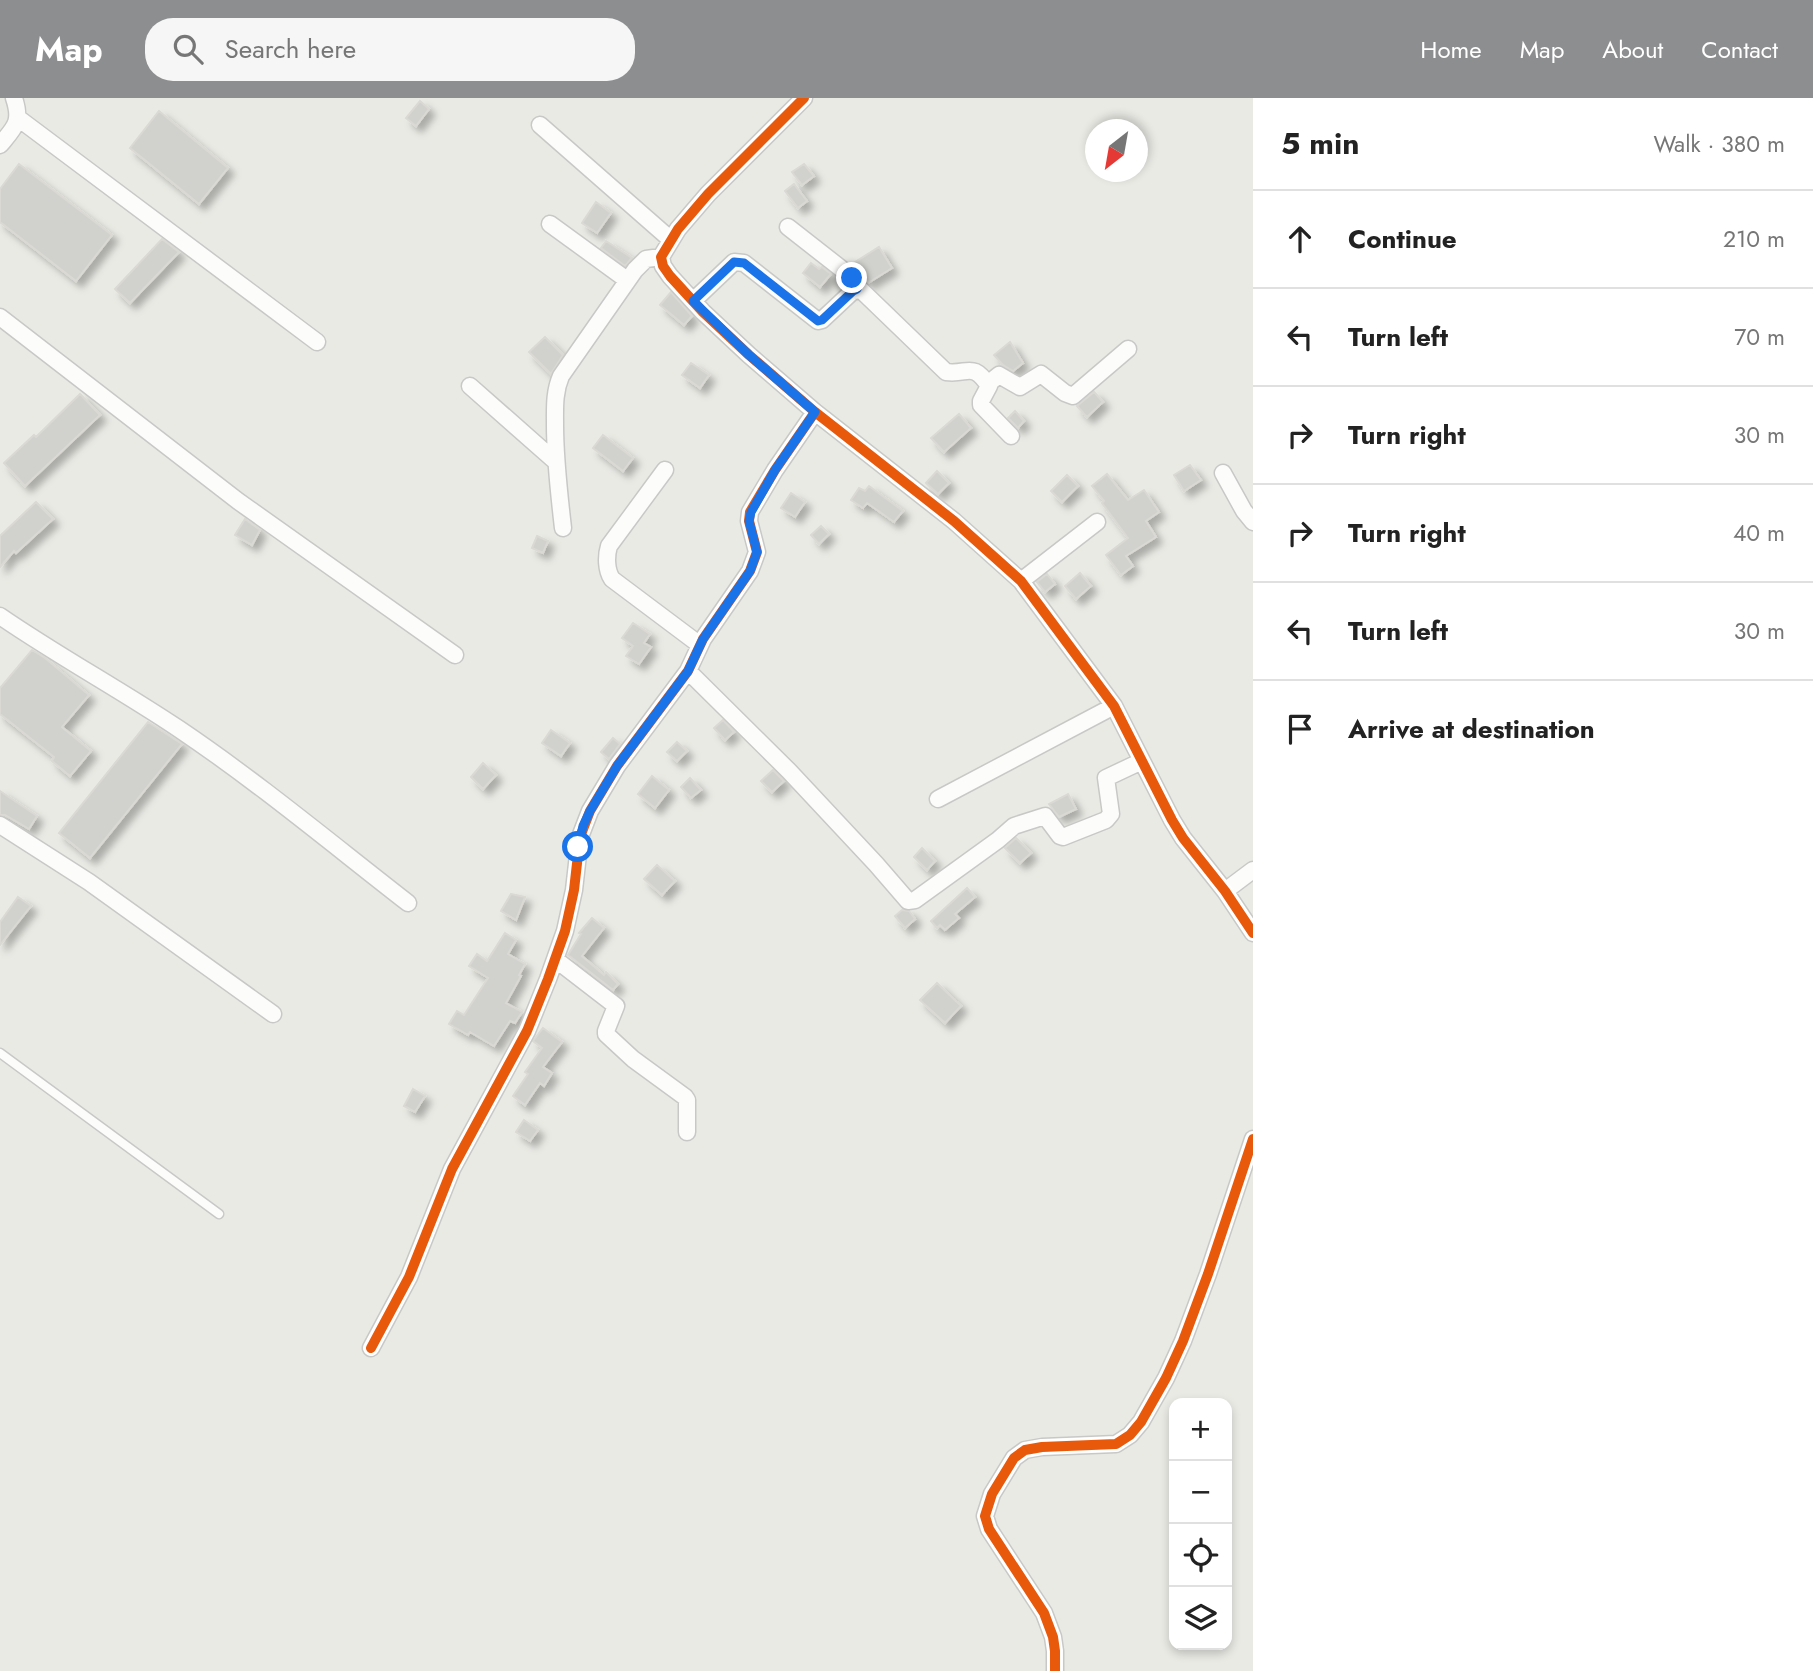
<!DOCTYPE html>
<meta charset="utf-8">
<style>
:root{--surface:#fff;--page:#f6f6f6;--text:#222;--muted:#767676;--line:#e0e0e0;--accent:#8d8e90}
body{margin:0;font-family:Jost,sans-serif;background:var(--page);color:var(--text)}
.controls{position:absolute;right:21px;bottom:21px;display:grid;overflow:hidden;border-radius:14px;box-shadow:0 4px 10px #0003}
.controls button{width:63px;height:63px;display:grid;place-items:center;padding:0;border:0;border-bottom:2px solid var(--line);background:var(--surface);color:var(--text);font:35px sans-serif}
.compass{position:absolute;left:1085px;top:21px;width:63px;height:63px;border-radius:50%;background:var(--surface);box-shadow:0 4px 10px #0003;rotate:211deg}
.stop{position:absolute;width:21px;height:21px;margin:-16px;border:5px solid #1a73e8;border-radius:50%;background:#fff}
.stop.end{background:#1a73e8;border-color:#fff;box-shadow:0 2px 7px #0008}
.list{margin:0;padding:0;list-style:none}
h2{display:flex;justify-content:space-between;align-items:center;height:91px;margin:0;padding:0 28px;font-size:30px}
h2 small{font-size:23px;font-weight:400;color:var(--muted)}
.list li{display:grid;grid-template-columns:46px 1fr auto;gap:21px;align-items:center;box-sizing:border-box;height:98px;padding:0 28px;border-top:2px solid var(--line)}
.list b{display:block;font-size:26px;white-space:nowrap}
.list em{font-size:23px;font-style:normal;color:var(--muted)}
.icon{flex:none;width:38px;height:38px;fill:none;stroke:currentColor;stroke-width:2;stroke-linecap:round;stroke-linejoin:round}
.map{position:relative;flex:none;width:1253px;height:1573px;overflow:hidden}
header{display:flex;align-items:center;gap:42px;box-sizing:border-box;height:98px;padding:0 35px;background:var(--accent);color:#fff}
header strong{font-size:33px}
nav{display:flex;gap:38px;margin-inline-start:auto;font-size:24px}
.search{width:490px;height:63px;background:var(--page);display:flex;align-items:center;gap:18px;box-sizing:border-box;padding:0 24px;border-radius:28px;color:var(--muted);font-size:26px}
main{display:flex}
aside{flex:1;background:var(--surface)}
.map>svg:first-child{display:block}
.building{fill:#d1d1ce;stroke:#dad9d4;stroke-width:2;filter:url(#shadow)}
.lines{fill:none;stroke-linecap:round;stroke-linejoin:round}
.lane-casing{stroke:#c8c8c7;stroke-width:11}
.street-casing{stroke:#c8c8c7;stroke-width:19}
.lane{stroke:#fcfcfb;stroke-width:8}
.street{stroke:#fcfcfb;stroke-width:16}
.cycleway-casing{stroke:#fff;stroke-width:15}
.cycleway{stroke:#e8590c;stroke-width:10}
.route{stroke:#1a73e8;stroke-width:9}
</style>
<header>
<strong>Map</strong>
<div class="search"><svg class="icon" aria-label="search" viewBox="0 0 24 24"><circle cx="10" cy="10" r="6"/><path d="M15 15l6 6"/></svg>Search here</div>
<nav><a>Home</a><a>Map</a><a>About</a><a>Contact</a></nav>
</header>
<main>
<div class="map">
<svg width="1253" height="1573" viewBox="0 0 1253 1573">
<defs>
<filter id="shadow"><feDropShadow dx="6" dy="6" stdDeviation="3.5" flood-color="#0004"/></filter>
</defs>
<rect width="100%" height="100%" fill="#eaeae5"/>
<!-- building -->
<path class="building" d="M420,3L429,11L416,28L406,20Z
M159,13L228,70L199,106L130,50Z
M19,66L112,137L76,183L0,124V91Z
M804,66L814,78L802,87L792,74Z
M794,86L807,103L798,110L785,93Z
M596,104L611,115L597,135L582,125Z
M162,141L179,154L130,205L115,191Z
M606,143L632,160L625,168L601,150Z
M879,149L892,170L868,185L852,166Z
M811,165L819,171L822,169L831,176L820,189L803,175Z
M671,194L692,218L684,227L660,207Z
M545,239L563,257L551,276L529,254Z
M1010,244L1023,265L1013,273L1003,267L994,257Z
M691,265L709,277L700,290L682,277Z
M1094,294L1103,304L1087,319L1077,308Z
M80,296L100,317L25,388L4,365L34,337L36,339Z
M1015,313L1024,323L1018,330L1008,320Z
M959,316L971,330L944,354L931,340Z
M603,337L633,360L623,373L593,350Z
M1190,367L1201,382L1184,393L1174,377Z
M937,373L949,385L938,396L926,385Z
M1107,376L1128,402L1144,392L1159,414L1146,423L1156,439L1126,458L1133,468L1121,477L1106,457L1128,440L1102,405L1104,403L1092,388Z
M1067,377L1078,388L1062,404L1051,393Z
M869,388L903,413L894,424L867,405L863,410L851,402L859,390L865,393Z
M791,395L805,404L795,419L781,410Z
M36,404L53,421L16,455L14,453L0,469V438Z
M245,421L260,432L252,447L235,437Z
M821,428L829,436L819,446L811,437Z
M537,438L548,443L543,455L532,450Z
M1080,475L1091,488L1076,501L1065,488Z
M1047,476L1055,486L1045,494L1037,484Z
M633,525L650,536L644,545L651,549L639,566L626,558L633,548L622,540Z
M32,552L45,560L89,597L62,629L91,653L70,678L52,663L54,659L0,616V590Z
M723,622L734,634L725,642L714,630Z
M148,624L182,646L90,760L59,735Z
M551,632L570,645L561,658L542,645Z
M613,640L620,646L609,661L601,654Z
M677,644L687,653L677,663L667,654Z
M483,665L496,677L483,691L471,679Z
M773,672L784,683L772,694L761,683Z
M652,678L669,692L655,710L638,696Z
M690,680L701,692L691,700L681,689Z
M0,693L37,718L29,731L5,717H0Z
M1068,696L1076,711L1059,719L1049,706Z
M1016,740L1031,755L1020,765L1005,750Z
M922,750L935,763L927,772L914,759Z
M657,767L675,783L662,797L644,781Z
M967,790L975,799L955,816L959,820L945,832L940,827L937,830L931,823Z
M511,796L525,799L516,822L501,813Z
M18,799L31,808L0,847V824Z
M902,812L909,813L915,821L905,830L895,818Z
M592,820L604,830L582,858L604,877L606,874L618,886L613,892L568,857L581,836L579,835Z
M505,835L516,842L508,856L525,866L519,877L521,878L506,905L522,914L515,925L510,923L494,948L470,934L468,937L449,926L457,913L464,917L488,880L469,868L477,856L487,863Z
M937,885L961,908L945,925L920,902Z
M543,930L562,944L543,969L552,975L544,988L540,985L525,1007L513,998L528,976L525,974L542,950L533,943Z
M413,991L425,998L415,1014L404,1008Z
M524,1022L538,1032L530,1043L516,1034Z"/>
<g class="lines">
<!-- lane casing -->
<g class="lane-casing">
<path id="lane" d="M0,955L219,1116"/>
</g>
<!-- street casing -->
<g class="street-casing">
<path id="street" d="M804,0L708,96L678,131L661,159L663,168L670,178L703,214L749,257L815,314L954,423L1021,483L1114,608L1172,722L1183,740L1225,793L1253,835
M18,20L317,244
M540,27L670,141
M0,47C15,29 22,24 14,0
M550,126L627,182
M788,129L848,176L855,184L857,191
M693,203L734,164L744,165L818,223L822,222L853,193L861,192L946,274C969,277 972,263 989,288L981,303V307L1011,338
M0,219L238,403L455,557
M989,285L999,277L1020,289L1041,276L1065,295L1073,298L1128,251
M470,288L555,363
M665,372L609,448C606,458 606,472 612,481L700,547
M1223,375L1244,413L1253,424
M563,430C559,395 555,362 555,327C555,310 554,294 561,278L635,172L646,161L661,159
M1021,483L1097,424
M0,518C58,558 121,592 179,631C259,685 332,746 408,805
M688,573L789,673L876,766L908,803L915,802L998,742L1014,728L1045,718L1060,738L1063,739L1106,722L1111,716L1106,680L1142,663
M938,701L1114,608
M0,727L89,784L273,916
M1225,793L1253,772
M555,861L616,908L606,933V936L633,961L685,999L687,1002V1034
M371,1250L409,1179L452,1071L527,933L548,881L565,833L574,792L580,739L590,713L617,668L688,573L703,541L750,473L757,454L749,423L750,414L775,372L815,314
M1055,1573V1553L1053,1539L1044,1515L989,1431L985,1418L992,1396L1014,1360L1025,1352L1042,1349L1116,1346L1130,1337L1141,1324L1166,1280L1183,1243L1208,1176L1253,1041"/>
</g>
<!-- lane -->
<use href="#lane" class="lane"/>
<!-- street -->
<use href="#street" class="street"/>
<!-- cycleway casing -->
<g class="cycleway-casing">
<path id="cycleway" d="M804,0L708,96L678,131L661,159L663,168L670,178L703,214L749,257L815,314L954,423L1021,483L1114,608L1172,722L1183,740L1225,793L1253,835
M371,1250L409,1179L452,1071L527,933L548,881L565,833L574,792L580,739L590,713L617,668L688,573L703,541L750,473L757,454L749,423L750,414L775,372L815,314
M1055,1573V1553L1053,1539L1044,1515L989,1431L985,1418L992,1396L1014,1360L1025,1352L1042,1349L1116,1346L1130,1337L1141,1324L1166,1280L1183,1243L1208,1176L1253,1041"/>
</g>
<!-- cycleway -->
<use href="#cycleway" class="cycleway"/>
</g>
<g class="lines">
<!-- route -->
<path class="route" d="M578,749L583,728L590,713L617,668L688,573L703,541L750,473L757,454L749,423L751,414L775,372L815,314L749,257L693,203L734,164L744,165L818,223L822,222L853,193L857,191L855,184L852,180"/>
</g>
</svg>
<div class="controls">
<button>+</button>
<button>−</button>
<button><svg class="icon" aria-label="locate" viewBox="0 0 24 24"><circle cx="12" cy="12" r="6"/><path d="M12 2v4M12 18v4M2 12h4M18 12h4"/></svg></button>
<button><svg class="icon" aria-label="layers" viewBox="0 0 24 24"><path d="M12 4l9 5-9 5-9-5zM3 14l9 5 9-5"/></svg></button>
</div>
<svg class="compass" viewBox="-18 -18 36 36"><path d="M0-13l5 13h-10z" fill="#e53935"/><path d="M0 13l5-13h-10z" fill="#767676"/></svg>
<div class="stop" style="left:578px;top:749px"></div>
<div class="stop end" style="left:852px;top:180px"></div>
</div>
<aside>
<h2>5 min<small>Walk · 380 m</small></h2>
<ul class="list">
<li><svg class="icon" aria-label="ahead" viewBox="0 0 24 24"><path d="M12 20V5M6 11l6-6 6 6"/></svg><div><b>Continue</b></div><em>210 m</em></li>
<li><svg class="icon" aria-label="left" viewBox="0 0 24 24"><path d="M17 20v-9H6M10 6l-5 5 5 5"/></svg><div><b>Turn left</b></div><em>70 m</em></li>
<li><svg class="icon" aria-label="right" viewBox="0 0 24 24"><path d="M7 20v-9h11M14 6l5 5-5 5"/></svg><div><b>Turn right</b></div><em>30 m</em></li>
<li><svg class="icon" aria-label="right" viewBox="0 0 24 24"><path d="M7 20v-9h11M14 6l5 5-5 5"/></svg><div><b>Turn right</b></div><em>40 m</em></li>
<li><svg class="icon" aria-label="left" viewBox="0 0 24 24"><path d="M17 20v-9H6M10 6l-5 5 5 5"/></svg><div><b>Turn left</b></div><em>30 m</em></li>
<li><svg class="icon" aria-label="arrive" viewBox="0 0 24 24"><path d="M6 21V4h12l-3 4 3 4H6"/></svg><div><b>Arrive at destination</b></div></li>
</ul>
</aside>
</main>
